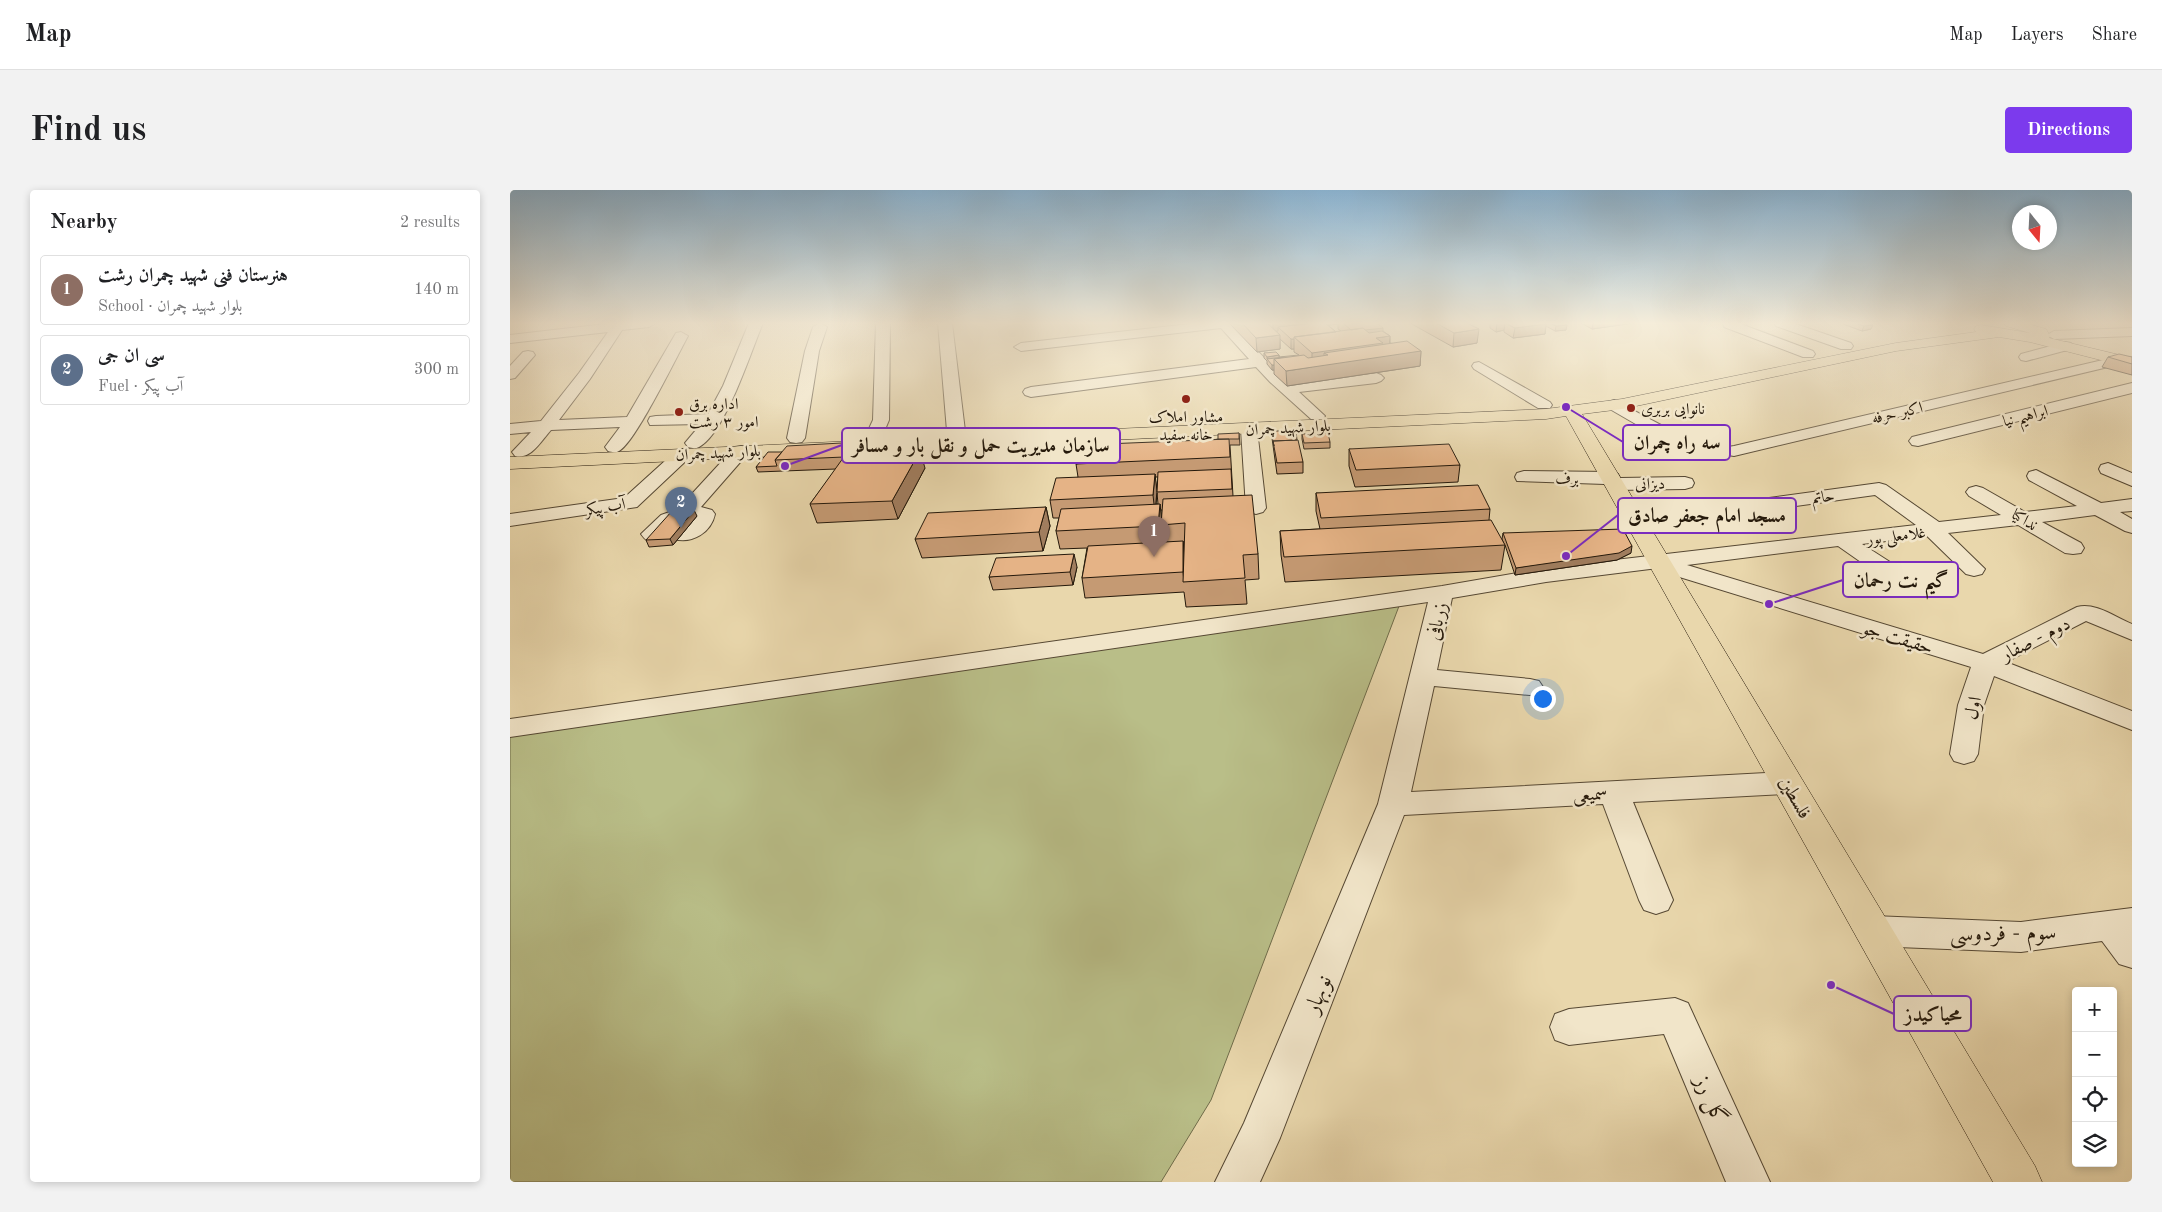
<!DOCTYPE html>
<meta charset="utf-8">
<style>
:root{--surface:#fff;--page:#f2f2f2;--text:#202124;--muted:#757577;--line:#e0e0e0;--accent:#7c3aed}
body{margin:0;font-family:"Old Standard TT",Amiri,serif;background:var(--page);color:var(--text)}
.controls{position:absolute;right:15px;bottom:15px;display:grid;overflow:hidden;border-radius:5px;box-shadow:0 2px 8px #0003}
.controls button{width:45px;height:45px;display:grid;place-items:center;padding:0;border:0;border-bottom:1px solid var(--line);background:var(--surface);color:var(--text);font:25px sans-serif}
.compass{position:absolute;left:1502px;top:15px;width:45px;height:45px;border-radius:50%;background:var(--surface);box-shadow:0 2px 8px #0003;rotate:162deg}
.you{position:absolute;left:1032px;top:508px;width:18px;height:18px;margin:-12px;border:4px solid #fff;border-radius:50%;background:#1a73e8;box-shadow:0 0 0 8px #1a73e833}
.badge{display:grid;place-items:center;width:32px;height:32px;border-radius:50%;background:var(--accent);color:#fff;font-size:16px;font-weight:700}
.pin{position:absolute;translate:-50% -41px;filter:drop-shadow(0 1px 2px #0008)}
.pin::after{content:'';position:absolute;top:26px;width:18px;height:15px;background:inherit;clip-path:polygon(0 0,100% 0,50% 100%)}
.list{margin:0;padding:0;list-style:none}
h2{display:flex;justify-content:space-between;align-items:center;height:65px;margin:0;padding:0 20px;font-size:21px}
h2 small{font-size:16px;font-weight:400;color:var(--muted)}
.list li{display:grid;grid-template-columns:32px 1fr auto;gap:15px;align-items:center;box-sizing:border-box;height:70px;margin:0 10px 10px;padding:0 10px;border:1px solid var(--line);border-radius:5px}
.list b{display:block;font-size:19px;white-space:nowrap}
.list p{margin:0;font-size:16px;white-space:nowrap;color:var(--muted)}
.list em{font-size:16px;font-style:normal;color:var(--muted)}
.icon{flex:none;width:28px;height:28px;fill:none;stroke:currentColor;stroke-width:2;stroke-linecap:round;stroke-linejoin:round}
.map{position:relative;flex:none;width:1622px;height:992px;overflow:hidden;border-radius:5px}
header{display:flex;align-items:center;gap:30px;box-sizing:border-box;height:70px;padding:0 25px;background:var(--surface);border-bottom:1px solid var(--line)}
header strong{font-size:24px}
nav{display:flex;gap:28px;margin-inline-start:auto;font-size:18px}
.intro{display:flex;align-items:center;justify-content:space-between;box-sizing:border-box;height:120px;padding:0 30px}
h1{margin:0;font-size:35px}
.button{padding:12px 22px;border-radius:5px;background:var(--accent);color:#fff;font-size:18px;font-weight:700}
main{display:flex;gap:30px;padding:0 30px}
aside{flex:1;background:var(--surface);border-radius:5px;box-shadow:0 2px 8px #0003}
.map>svg:first-child{display:block}
.green{fill:#b9be88;stroke:#6f6c4a}
.lines{fill:none;stroke-linecap:round;stroke-linejoin:round}
.minor-casing{stroke:#564833;stroke-width:2}
.major-casing{stroke:#25190b;stroke-width:1}
.minor{fill:#f1e5c9;fill-rule:evenodd}
.major{fill:#e9d7ac;fill-rule:evenodd}
.wall{fill:#c59a73;stroke:#25190b;fill-rule:evenodd}
.shaded-wall{fill:#a07d5e;stroke:#25190b;fill-rule:evenodd}
.building{fill:#e5b386;stroke:#25190b}
.poi-dot{fill:#8f2418;stroke:#f1e5c9;stroke-width:2}
.labels{text-anchor:middle;stroke-width:5;stroke-linejoin:round;paint-order:stroke}
.far-poi-label{font-size:16px;fill:#25190b;stroke:#f1e5c9;text-anchor:start}
.far-street-label{font-size:16px;fill:#25190b;stroke:#f1e5c9}
.street-label{font-size:19px;fill:#25190b;stroke:#f1e5c9}
.near-street-label{font-size:22px;fill:#25190b;stroke:#f1e5c9}
.leader{fill:none;stroke:#7b2cbf;stroke-width:2}
.callout-dot{fill:#7b2cbf;stroke:#f1e5c9;stroke-width:2}
.callout{fill:#f1e5c9;stroke:#7b2cbf;stroke-width:2}
.callout-label{font-size:20px;text-anchor:middle;font-weight:bold;fill:#25190b}
</style>
<header>
<strong>Map</strong>
<nav><a>Map</a><a>Layers</a><a>Share</a></nav>
</header>
<div class="intro"><h1>Find us</h1><a class="button">Directions</a></div>
<main>
<aside>
<h2>Nearby<small>2 results</small></h2>
<ul class="list">
<li><span class="badge" style="background:#8d6e63">1</span><div><b>هنرستان فنی شهید چمران رشت</b><p>School · بلوار شهید چمران</p></div><em>140 m</em></li>
<li><span class="badge" style="background:#5c6f8a">2</span><div><b>سی ان جی</b><p>Fuel · آب پیکر</p></div><em>300 m</em></li>
</ul>
</aside>
<div class="map">
<svg width="1622" height="992" viewBox="0 0 1622 992">
<rect width="100%" height="100%" fill="#e9d7ac"/>
<filter id="stains"><feTurbulence type="fractalNoise" baseFrequency=".004" numOctaves="4"/><feColorMatrix values="0 0 0 0 .2 0 0 0 0 .09 0 0 0 0 .02 0 0 0 .5 -.17"/></filter>
<radialGradient id="worn" r=".72"><stop offset=".6" stop-color="#630" stop-opacity="0"/><stop offset="1" stop-color="#630" stop-opacity=".3"/></radialGradient>
<!-- green -->
<path class="green" d="M894,403L701,910L651,992H0V546Z"/>
<g class="lines">
<!-- minor casing -->
<g class="minor-casing">
<path id="minor" d="M104,133H146L139,137L112,140L80,189L49,230L117,227L166,143L171,142L178,146C167,166 125,253 109,261C106,263 101,262 98,261L95,257L110,237L41,240C31,251 21,270 5,266L2,262L21,242L0,244V234L31,231L69,183L98,142L0,153V145Z
M239,133H253C241,161 215,244 189,257C185,259 182,258 178,257L175,253L191,234L140,235L138,231L140,227L146,226L198,224L213,196Z
M310,133L317,137L309,161L295,248L292,252L286,253L280,252L277,248L295,161L303,137Z
M366,133H380L379,230L371,249H359L356,245L363,230Z
M428,133H442L455,241L452,245H440L437,241Z
M688,133H720L780,194L866,183L871,185L874,188L871,191L866,193L789,202L815,226L813,229H801L760,192L746,177L521,207L515,205L513,202L515,199L521,197L739,169L711,138L511,161L504,157L511,153Z
M1213,133H1228L1303,161L1305,164L1303,167H1293L1214,137Z
M1264,133H1283L1341,153L1343,156L1341,159H1331L1266,136Z
M1622,138V146L1544,149L1537,145L1544,141Z
M1556,152L1561,153L1563,156L1561,159L1516,171L1511,170L1509,167L1511,164Z
M18,161L23,162L25,165L5,188L0,189V176L13,162Z
M1610,166L1615,167L1617,170L1615,173L1224,266L1218,265L1215,261L1218,257L1224,256Z
M969,172L1040,212L1042,215L1040,218H1028L964,179L962,176L964,173Z
M1622,193V203L1408,256L1402,255L1399,251L1402,247Z
M1104,210L1179,250L1182,254L1179,258L1173,259L1167,258L1098,218L1096,215L1098,212Z
M739,234L745,235L747,239L756,318L753,322L746,324L739,322L736,318L731,239L733,235Z
M231,256L237,257L240,261L191,317L202,320L205,324C201,343 182,354 164,349L161,345C166,337 178,338 184,328C172,329 163,335 154,343L157,348L154,352C144,355 137,353 131,344L151,325L168,319L225,257Z
M173,259L179,260L182,264L179,268L127,317L0,336V324L114,308L167,260Z
M1598,273L1622,283V296L1591,283L1589,279L1591,275Z
M1526,280L1591,313L1622,309V321L1610,322L1622,329V343L1615,341L1585,325L1532,332L1571,353L1574,358L1571,363L1563,364L1555,363L1508,335L1438,343L1475,379L1472,384L1464,386L1456,384L1417,346L1352,354L1394,381L1397,386L1394,391L1386,393L1378,391L1328,356L1177,375L1473,464L1567,417C1585,412 1605,427 1622,434V450L1576,431L1496,472L1622,521V540L1484,486L1474,515L1468,564L1464,571L1454,574L1444,571L1440,564L1448,515L1461,477L1150,381L1148,378L1036,392L942,408L927,480L1020,489L1029,491L1033,497L1029,503L1020,505L924,496L901,602L1277,582L1288,585L1292,593L1288,601L1277,604L1123,612L1163,710L1158,720L1146,724L1134,720L1129,710L1093,614L894,625L770,948L750,992H705L734,933L868,614L918,412L0,547V529L932,396L1036,378L1406,335L1365,305L1127,338L1120,336L1117,332L1120,328L1127,326L1369,293L1376,295L1429,332L1491,325L1459,306L1456,302L1459,298L1466,296L1473,298L1515,322L1567,316L1519,290L1517,286L1519,282Z
M1014,281L1101,282L1108,284L1110,288L1175,287L1182,289L1184,293L1182,297L1175,299L1104,300L1097,298L1095,294L1007,291L1005,287L1007,283Z
M1622,718V778L1609,774L1592,751L1511,762L1363,756L1351,751L1345,741L1351,731L1363,726L1511,732Z
M1165,808L1178,813L1260,992H1216L1154,844L1059,855L1045,850L1040,837L1045,824L1059,819Z"/>
</g>
<!-- major casing -->
<g class="major-casing">
<path id="major" d="M1494,133H1515L1536,139L1540,146L1539,148L1622,168V178L1520,152L1489,147L1386,161L1112,219L1072,224L1525,976L1532,992H1483L1056,226L1036,229L0,279V267L1036,219L1112,209L1386,153L1466,142L1464,139L1466,136L1471,135L1520,143L1496,136Z"/>
</g>
<!-- minor -->
<use href="#minor" class="minor"/>
<!-- major -->
<use href="#major" class="major"/>
</g>
<!-- wall -->
<path class="wall" d="M719,133H867L873,141L880,146V153L911,161L910,176L777,196L764,184V180H762L757,174V171L754,168V163L769,165V167L789,165L784,162V159H781L770,149V159L747,162ZM828,134V139L831,141L826,142L818,135Z
M900,133H957L967,153L943,157Z
M980,133H1053L1056,140L1045,141L1036,136L1035,144L1003,148L994,142V140L986,142L980,138Z
M1071,133H1124L1082,139Z
M1333,133H1358L1361,139L1352,141L1333,134Z
M1598,167H1622V185L1592,177Z
M761,241L793,272V283L767,284Z
M729,243L730,255H720L723,306L748,364L749,389L735,390L737,414L676,417L674,402L575,408L572,388L577,358L550,359L546,341L549,328H543L540,310L568,287L566,274L708,249ZM645,287H648L647,300ZM647,303L648,314H646ZM650,320H652V329ZM652,338L653,352H651Z
M792,244L820,252V258L794,259L792,249Z
M350,252L354,264L415,278L388,329L307,333L300,314L326,279L248,282L246,277L272,262Z
M839,259L950,275L948,292L845,297L839,276Z
M806,303L980,319L979,330L994,354L992,349L993,343L1121,363L1107,370L1005,385L995,355L991,380L775,392L771,365L770,341L810,339L806,321Z
M536,317L540,336L533,361L412,368L405,349Z
M187,326L163,355L139,357L136,350Z
M567,377L563,395L483,400L479,387Z"/>
<!-- shaded-wall -->
<path class="shaded-wall" d="M763,133H828V134L772,141L768,137V141L763,142Z
M987,133H995L994,140L986,142Z
M995,133H1036L1035,144L1003,148L1005,138Z
M1083,133H1124L1082,139Z
M1057,135L1056,140L1045,141L1046,136Z
M1363,135L1361,139L1352,141L1354,136Z
M873,138V147L843,141Z
M969,139L967,153L943,157L944,143Z
M770,145V159L747,162L746,148Z
M880,146L879,161H911L910,176L777,196L776,181L802,177V163L866,148ZM814,163L818,165L814,175Z
M781,149H784V159H781Z
M769,165V170L764,169H757V167Z
M762,175H764V180H762Z
M350,252L354,264L340,267Z
M410,261L415,278L388,329L382,311Z
M645,284L647,301L645,323L643,305Z
M650,314L652,332L651,354L648,336Z
M536,317L540,336L533,361L529,342Z
M184,320L187,326L163,355L160,349Z
M673,351L675,369L674,392L673,382Z
M1122,356L1121,363L1107,370L1005,385L1006,378Z
M564,364L567,377L563,395L560,382Z"/>
<!-- building -->
<path class="building" d="M732,133H757L770,145L746,148Z
M805,133H815L826,142L784,147V149H781L768,137Z
M833,133H867L873,138L855,140L853,138L841,140Z
M926,133H957L969,139L944,143Z
M995,133H1034L1036,134L1005,138Z
M1040,133H1053L1057,135L1046,136Z
M1345,133H1358L1363,135L1354,136Z
M853,138L859,143L872,141L880,146L866,148L873,153L802,163L784,147Z
M897,151L911,161L776,181L764,169L794,165L798,168L818,165L814,163Z
M766,162L769,165L757,167L754,163Z
M1609,164L1622,167V174L1598,167Z
M774,167L764,169V175H762L757,169Z
M761,241H786L787,250L763,251L764,256Z
M729,243V249H708V244Z
M818,243L820,252L794,253L792,244Z
M719,249L720,267L566,274L570,255Z
M788,250L793,272L767,273L763,251Z
M350,252L341,264H336L334,267L265,270L277,256Z
M939,254L950,275L846,280L839,259Z
M410,261L382,311L300,314L336,264Z
M258,262H272L265,270L267,276L246,277Z
M721,279L722,299L647,302L648,282Z
M645,284L643,305L540,310L546,288Z
M968,295L980,319L811,328L806,303Z
M742,305L748,364L733,365L735,388L673,392L675,333L651,335L653,309Z
M650,314L648,336L546,341L551,319Z
M536,317L529,342L405,349L418,323Z
M184,320L160,349L136,350L162,321Z
M981,330L995,355L774,367L770,341Z
M1113,339L1122,356L1109,363L1006,378L993,343Z
M673,351V382L572,388L578,356Z
M564,364L560,382L479,387L486,368Z"/>
<!-- sky -->
<linearGradient id="sky" x2="0" y2="1"><stop stop-color="#8bb5d4"/><stop offset="0.49" stop-color="#f5edda"/><stop offset="1" stop-color="#f5edda" stop-opacity="0"/></linearGradient>
<rect width="1622" height="272" fill="url(#sky)"/>
<!-- markers -->
<g class="poi-dot">
<circle cx="676" cy="209" r="5"/>
<circle cx="1121" cy="218" r="5"/>
<circle cx="169" cy="222" r="5"/>
</g>
<g class="labels">
<!-- far-poi labels -->
<g class="far-poi-label">
<text x="179" y="219">اداره برق<tspan x="179" dy="18">امور ۳ رشت</tspan></text>
<text x="1131" y="224">نانوایی بربری</text>
<text x="676" y="232" text-anchor="middle">مشاور املاک<tspan x="676" dy="18">خانه سفید</tspan></text>
</g>
<!-- far-street labels -->
<g class="far-street-label">
<text transform="translate(1387 222) rotate(-13)" y="6">اکبر حرفه</text>
<text transform="translate(1515 225) rotate(-14)" y="6">ابراهیم نیا</text>
<text transform="translate(778 237) rotate(-3)" y="6">بلوار شهید چمران</text>
<text transform="translate(208 262) rotate(-3)" y="6">بلوار شهید چمران</text>
<text transform="translate(1057 288) rotate(1)" y="6">برف</text>
<text transform="translate(1140 293) rotate(-1)" y="6">دیزانی</text>
<text transform="translate(1313 306) rotate(-8)" y="6">حاتم</text>
<text transform="translate(95 316) rotate(-10)" y="6">آب پیکر</text>
<text transform="translate(1515 329) rotate(31)" y="6">نداکیا</text>
<text transform="translate(1386 345) rotate(-7)" y="6">غلامعلی پور</text>
</g>
<!-- street labels -->
<g class="street-label">
<text transform="translate(926 431) rotate(-78)" y="7">زربافی</text>
<text transform="translate(1388 447) rotate(17)" y="7">حقیقت جو</text>
<text transform="translate(1525 448) rotate(-27)" y="7">دوم - صفار</text>
<text transform="translate(1462 518) rotate(-77)" y="7">اول</text>
<text transform="translate(1080 603) rotate(-3)" y="7">سمیعی</text>
<text transform="translate(1286 607) rotate(60)" y="7">فلسطین</text>
</g>
<!-- near-street labels -->
<g class="near-street-label">
<text transform="translate(1493 742) rotate(-1)" y="8">سوم - فردوسی</text>
<text transform="translate(807 804) rotate(-68)" y="8">نوبهار</text>
<text transform="translate(1202 909) rotate(66)" y="8">گل رز</text>
</g>
</g>
<!-- callouts -->
<path class="leader" d="M1056 217L1113 252M275 276L332 255M1056 366L1108 325M1259 414L1333 390M1321 795L1384 824"/>
<g class="callout-dot">
<circle cx="1056" cy="217" r="5"/>
<circle cx="275" cy="276" r="5"/>
<circle cx="1056" cy="366" r="5"/>
<circle cx="1259" cy="414" r="5"/>
<circle cx="1321" cy="795" r="5"/>
</g>
<g class="callout">
<rect x="1113" y="235" width="107" height="35" rx="5"/>
<rect x="332" y="238" width="278" height="35" rx="5"/>
<rect x="1108" y="308" width="178" height="35" rx="5"/>
<rect x="1333" y="372" width="115" height="35" rx="5"/>
<rect x="1384" y="806" width="77" height="35" rx="5"/>
</g>
<g class="callout-label">
<text x="1167" y="259">سه راه چمران</text>
<text x="471" y="262">سازمان مدیریت حمل و نقل بار و مسافر</text>
<text x="1197" y="332">مسجد امام جعفر صادق</text>
<text x="1391" y="397">گیم نت رحمان</text>
<text x="1423" y="831">محیاکیدز</text>
</g>
<rect width="100%" height="100%" filter="url(#stains)"/>
<rect width="100%" height="100%" fill="url(#worn)"/>
</svg>
<div class="controls">
<button>+</button>
<button>−</button>
<button><svg class="icon" aria-label="locate" viewBox="0 0 24 24"><circle cx="12" cy="12" r="6"/><path d="M12 2v4M12 18v4M2 12h4M18 12h4"/></svg></button>
<button><svg class="icon" aria-label="layers" viewBox="0 0 24 24"><path d="M12 4l9 5-9 5-9-5zM3 14l9 5 9-5"/></svg></button>
</div>
<svg class="compass" viewBox="-18 -18 36 36"><path d="M0-13l5 13h-10z" fill="#e53935"/><path d="M0 13l5-13h-10z" fill="#757577"/></svg>
<div class="you"></div>
<div class="pin badge" style="left:644px;top:367px;background:#8d6e63">1</div>
<div class="pin badge" style="left:171px;top:338px;background:#5c6f8a">2</div>
</div>
</main>
